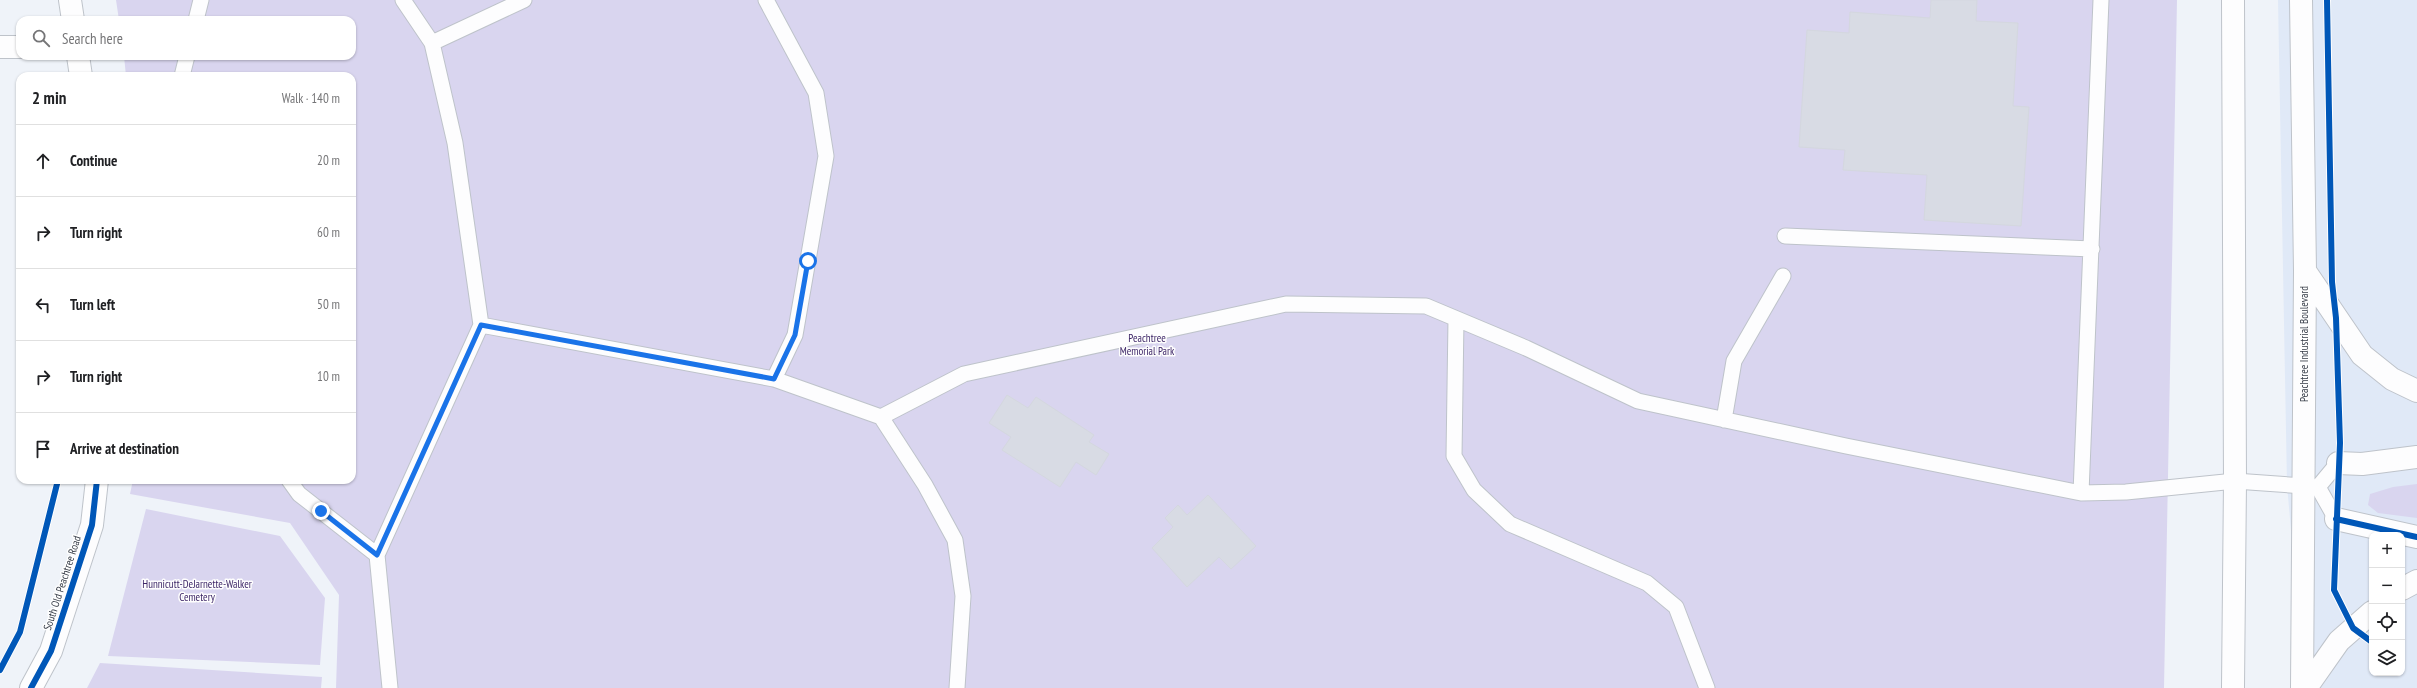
<!DOCTYPE html>
<meta charset="utf-8">
<style>
:root{--surface:#fff;--page:#f2f2f2;--text:#202124;--muted:#757577;--line:#e0e0e0}
body{margin:0;font-family:"PT Sans Narrow",sans-serif;background:var(--page);color:var(--text)}
.controls{position:absolute;right:12px;bottom:12px;display:grid;overflow:hidden;border-radius:8px;box-shadow:0 1px 3px #0004}
.controls button{width:36px;height:36px;display:grid;place-items:center;padding:0;border:0;border-bottom:1px solid var(--line);background:var(--surface);color:var(--text);font:20px sans-serif}
.stop{position:absolute;width:12px;height:12px;margin:-9px;border:3px solid #1a73e8;border-radius:50%;background:#fff}
.stop.end{background:#1a73e8;border-color:#fff;box-shadow:0 1px 4px #0008}
.list{margin:0;padding:0;list-style:none}
h2{display:flex;justify-content:space-between;align-items:center;height:52px;margin:0;padding:0 16px;font-size:17px}
h2 small{font-size:13px;font-weight:400;color:var(--muted)}
.list li{display:grid;grid-template-columns:26px 1fr auto;gap:12px;align-items:center;box-sizing:border-box;height:72px;padding:0 16px;border-top:1px solid var(--line)}
.list b{display:block;font-size:15px;white-space:nowrap}
.list em{font-size:13px;font-style:normal;color:var(--muted)}
.icon{flex:none;width:22px;height:22px;fill:none;stroke:currentColor;stroke-width:2;stroke-linecap:round;stroke-linejoin:round}
.map{position:relative;flex:none;width:2417px;height:688px;overflow:hidden}
.search{position:absolute;background:var(--surface);box-shadow:0 1px 3px #0004;left:16px;top:16px;width:340px;height:44px;display:flex;align-items:center;gap:10px;box-sizing:border-box;padding:0 14px;border-radius:12px;color:var(--muted);font-size:15px}
.panel{position:absolute;background:var(--surface);box-shadow:0 1px 3px #0004;left:16px;top:72px;width:340px;height:412px;border-radius:12px}
.map>svg:first-child{display:block}
.built{fill:#e0e9f7;fill-rule:evenodd}
.green{fill:#d9d5ef}
.building{fill:#d8dbe4;stroke:#d4d7df}
.lines{fill:none;stroke-linecap:round;stroke-linejoin:round}
.lane-casing{stroke:#bec3ca;stroke-width:17}
.street-casing{stroke:#bec3ca;stroke-width:24}
.secondary-casing{stroke:#bec3ca;stroke-width:24}
.highway-casing{stroke:#bec3ca;stroke-width:24}
.lane{stroke:#fdfdfe;stroke-width:15}
.street{stroke:#fdfdfe;stroke-width:22}
.secondary{stroke:#fdfdfe;stroke-width:22}
.highway{stroke:#fdfdfe;stroke-width:22}
.cycleway-casing{stroke:#fefefe;stroke-width:8}
.cycleway{stroke:#0057b8;stroke-width:6}
.route{stroke:#1a73e8;stroke-width:5}
.labels{text-anchor:middle;stroke-width:3;stroke-linejoin:round;paint-order:stroke}
.park-label{font-size:11px;fill:#3d2667;stroke:#fefefe}
.street-label{font-size:11px;fill:#353b46;stroke:#fefefe}
</style>
<div class="map">
<svg width="2417" height="688" viewBox="0 0 2417 688">
<rect width="100%" height="100%" fill="#eff3f9"/>
<!-- built -->
<path class="built" d="M2278,0H2417V688H2305L2287,485ZM2372,535H2402V673H2372Z"/>
<!-- green -->
<path class="green" d="M116,0H2177L2164,688H336L339,595L290,523L130,494L133,480H352V76H126L124,56H352V20H119Z
M2417,484V518L2378,513L2368,505L2370,494L2393,487Z
M146,509L280,536L325,598L320,665L108,656Z
M100,663L322,677L321,688H87Z"/>
<!-- building -->
<path class="building" d="M1931,0H1977L1976,21L2018,23L2013,106L2029,107L2021,226L1924,220L1927,175L1843,170L1845,150L1799,147L1807,30L1849,33L1850,12L1930,18Z
M1007,395L1028,408L1036,397L1094,435L1089,442L1109,454L1096,475L1076,462L1060,487L1002,450L1011,437L989,423Z
M1208,495L1256,546L1231,569L1219,557L1187,587L1152,548L1173,527L1165,518L1178,505L1187,515Z"/>
<g class="lines">
<!-- lane casing -->
<g class="lane-casing">
<path id="lane" d="M403,0L432,43
M766,0L816,93L826,156L795,335L774,379
M196,20L201,0
M182,76L187,56
M1785,236L2092,249
M1456,319L1454,456L1474,490L1510,524L1647,583L1676,607L1707,688
M481,325L455,143L432,43L524,0
M881,417L925,485L955,540L963,596L957,688
M1724,420L1734,361L1783,276
M289,480L299,494L377,555L481,325L774,379L881,417L964,374L1286,304L1426,306L1526,348L1638,401L1846,446L2081,493L2126,492L2235,481L2318,487
M2318,487L2336,519
M2318,487L2338,463
M2081,493L2101,0
M377,555L390,688"/>
</g>
<!-- street casing -->
<g class="street-casing">
<path id="street" d="M0,47H20
M2338,463L2362,464L2417,457
M2336,519L2417,537"/>
</g>
<!-- secondary casing -->
<g class="secondary-casing">
<path id="secondary" d="M70,0L73,20
M78,56L81,76
M31,688L51,651L92,525L97,480"/>
</g>
<!-- highway casing -->
<g class="highway-casing">
<path id="highway" d="M2233,0L2235,481L2233,688
M2301,0L2305,271L2302,688
M2305,271L2362,355L2392,379L2417,391
M2402,589L2417,581
M2306,688L2339,641L2372,612"/>
</g>
<!-- lane -->
<use href="#lane" class="lane"/>
<!-- street -->
<use href="#street" class="street"/>
<!-- secondary -->
<use href="#secondary" class="secondary"/>
<!-- highway -->
<use href="#highway" class="highway"/>
<!-- cycleway casing -->
<g class="cycleway-casing">
<path id="cycleway" d="M2327,0L2332,282L2336,318L2340,443L2334,590L2353,628L2372,642
M2336,519L2417,537
M0,670L20,632L58,480
M31,688L51,651L92,525L97,480"/>
</g>
<!-- cycleway -->
<use href="#cycleway" class="cycleway"/>
</g>
<g class="lines">
<!-- route -->
<path class="route" d="M321,511L377,555L481,325L774,379L795,335L808,261"/>
</g>
<g class="labels">
<!-- park labels -->
<g class="park-label">
<text x="1147" y="342">Peachtree<tspan x="1147" dy="13">Memorial Park</tspan></text>
<text x="197" y="588">Hunnicutt-DeJarnette-Walker<tspan x="197" dy="13">Cemetery</tspan></text>
</g>
<!-- street labels -->
<g class="street-label">
<text transform="translate(2304 344) rotate(-90)" y="4">Peachtree Industrial Boulevard</text>
<text transform="translate(62 583) rotate(-72)" y="4">South Old Peachtree Road</text>
</g>
</g>
</svg>
<div class="controls">
<button>+</button>
<button>−</button>
<button><svg class="icon" aria-label="locate" viewBox="0 0 24 24"><circle cx="12" cy="12" r="6"/><path d="M12 2v4M12 18v4M2 12h4M18 12h4"/></svg></button>
<button><svg class="icon" aria-label="layers" viewBox="0 0 24 24"><path d="M12 4l9 5-9 5-9-5zM3 14l9 5 9-5"/></svg></button>
</div>
<div class="stop" style="left:808px;top:261px"></div>
<div class="stop end" style="left:321px;top:511px"></div>
<div class="search"><svg class="icon" aria-label="search" viewBox="0 0 24 24"><circle cx="10" cy="10" r="6"/><path d="M15 15l6 6"/></svg>Search here</div>
<section class="panel">
<h2>2 min<small>Walk · 140 m</small></h2>
<ul class="list">
<li><svg class="icon" aria-label="ahead" viewBox="0 0 24 24"><path d="M12 20V5M6 11l6-6 6 6"/></svg><div><b>Continue</b></div><em>20 m</em></li>
<li><svg class="icon" aria-label="right" viewBox="0 0 24 24"><path d="M7 20v-9h11M14 6l5 5-5 5"/></svg><div><b>Turn right</b></div><em>60 m</em></li>
<li><svg class="icon" aria-label="left" viewBox="0 0 24 24"><path d="M17 20v-9H6M10 6l-5 5 5 5"/></svg><div><b>Turn left</b></div><em>50 m</em></li>
<li><svg class="icon" aria-label="right" viewBox="0 0 24 24"><path d="M7 20v-9h11M14 6l5 5-5 5"/></svg><div><b>Turn right</b></div><em>10 m</em></li>
<li><svg class="icon" aria-label="arrive" viewBox="0 0 24 24"><path d="M6 21V4h12l-3 4 3 4H6"/></svg><div><b>Arrive at destination</b></div></li>
</ul>
</section>
</div>
